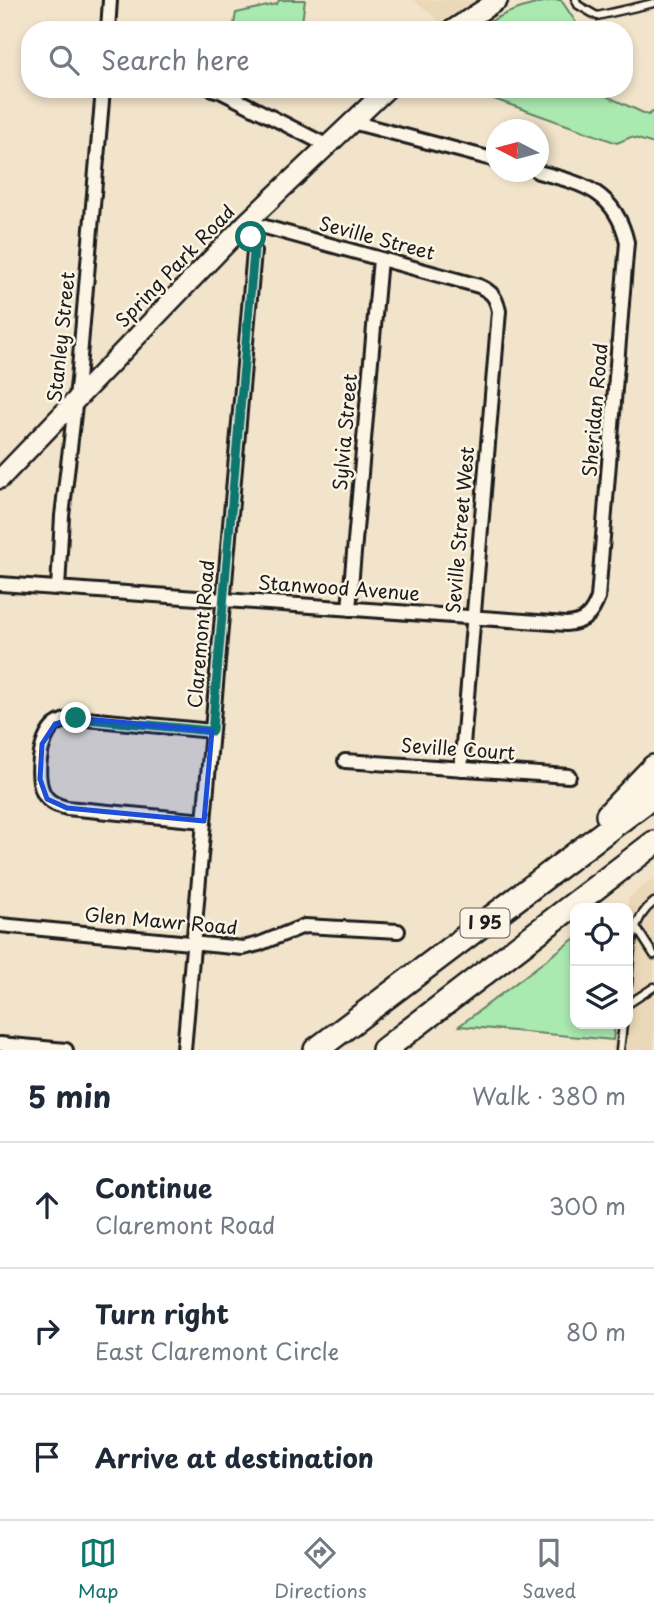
<!DOCTYPE html>
<meta charset="utf-8">
<style>
:root{--surface:#fff;--page:#f6f6f7;--text:#1f2937;--muted:#747a83;--line:#e0e1e3;--accent:#0f766e}
body{margin:0;font-family:"Playpen Sans",sans-serif;background:var(--page);color:var(--text)}
.controls{position:absolute;right:21px;bottom:21px;display:grid;overflow:hidden;border-radius:14px;box-shadow:0 4px 10px #0003}
.controls button{width:63px;height:63px;display:grid;place-items:center;padding:0;border:0;border-bottom:2px solid var(--line);background:var(--surface);color:var(--text);font:35px sans-serif}
.compass{position:absolute;left:486px;top:119px;width:63px;height:63px;border-radius:50%;background:var(--surface);box-shadow:0 4px 10px #0003;rotate:276deg}
.stop{position:absolute;width:21px;height:21px;margin:-16px;border:5px solid #0f766e;border-radius:50%;background:#fff}
.stop.end{background:#0f766e;border-color:#fff;box-shadow:0 2px 7px #0008}
.list{margin:0;padding:0;list-style:none}
h2{display:flex;justify-content:space-between;align-items:center;height:91px;margin:0;padding:0 28px;font-size:30px}
h2 small{font-size:23px;font-weight:400;color:var(--muted)}
.list li{display:grid;grid-template-columns:46px 1fr auto;gap:21px;align-items:center;box-sizing:border-box;height:126px;padding:0 28px;border-top:2px solid var(--line)}
.list b{display:block;font-size:26px;white-space:nowrap}
.list p{margin:0;font-size:23px;white-space:nowrap;color:var(--muted)}
.list em{font-size:23px;font-style:normal;color:var(--muted)}
.icon{flex:none;width:38px;height:38px;fill:none;stroke:currentColor;stroke-width:2;stroke-linecap:round;stroke-linejoin:round}
.map{position:relative;flex:none;width:654px;height:1050px;overflow:hidden}
.search{position:absolute;background:var(--surface);box-shadow:0 4px 10px #0003;left:21px;right:21px;top:21px;height:77px;display:flex;align-items:center;gap:18px;box-sizing:border-box;padding:0 24px;border-radius:28px;color:var(--muted);font-size:26px}
.sheet{height:469px;background:var(--surface)}
nav{display:flex;justify-content:space-around;align-items:center;box-sizing:border-box;height:98px;border-top:2px solid var(--line);background:var(--surface);font-size:19px;color:var(--muted)}
nav a{display:grid;justify-items:center;gap:4px}
nav .on{color:var(--accent)}
.map>svg:first-child{display:block}
.built{fill:#ebd8b8}
.green{fill:#aae9b0;stroke:#638266;stroke-width:2}
.lines{fill:none;stroke-linecap:round;stroke-linejoin:round}
.service-casing{stroke:#1c1c1c;stroke-width:11}
.minor-casing{stroke:#1c1c1c;stroke-width:18}
.secondary-casing{stroke:#1c1c1c;stroke-width:23}
.motorway-casing{stroke:#1c1c1c;stroke-width:28}
.service{stroke:#fcf5e5;stroke-width:6}
.minor{stroke:#fcf5e5;stroke-width:12}
.secondary{stroke:#fcf5e5;stroke-width:18}
.motorway{stroke:#fcf5e5;stroke-width:23}
.route{stroke:#0f766e;stroke-width:9}
.marked{fill:#1d4ed8;fill-opacity:0.2;stroke:#1d4ed8;stroke-width:5;stroke-linejoin:round}
.labels{text-anchor:middle;stroke-width:5;stroke-linejoin:round;paint-order:stroke}
.shield{fill:#fcf5e5;stroke:#5f5d58;stroke-width:2}
.shield-label{font-size:18px;font-weight:bold;fill:#1c1c1c}
.street-label{font-size:19px;fill:#1c1c1c;stroke:#fcf5e5}
</style>
<div class="map">
<svg width="654" height="1050" viewBox="0 0 654 1050">
<rect width="100%" height="100%" fill="#f2e4cb"/>
<filter id="ink" filterUnits="userSpaceOnUse"><feTurbulence type="fractalNoise" baseFrequency=".0143" numOctaves="2"/><feDisplacementMap in="SourceGraphic" scale="14" xChannelSelector="R" yChannelSelector="G"/><feConvolveMatrix kernelMatrix="1 2 1 2 8 2 1 2 1" color-interpolation-filters="sRGB"/></filter>
<g filter="url(#ink)">
<!-- built -->
<path class="built" d="M414,0H480L440,22Z
M654,877V1050H612L615,1024H628V898Z"/>
<!-- green -->
<path class="green" d="M279,0H305L301,30H233L236,13L277,4Z
M553,0H561L577,24L587,30H478C499,13 527,5 553,0Z
M466,89H591L648,115L654,111V144L631,137L617,143Z
M575,938V1024H615L613,1040L459,1026Z"/>
<g class="lines">
<!-- service casing -->
<g class="service-casing">
<path id="service" d="M576,0L578,5L597,16L654,3
M636,927L654,955
M628,985C631,956 628,921 654,902
M628,1004L654,987
M620,1050L623,1024"/>
</g>
<!-- minor casing -->
<g class="minor-casing">
<path id="minor" d="M108,30L110,0
M212,89L220,91L326,145
M352,122L496,160
M0,584L566,624C584,623 592,615 598,598L627,242C615,191 584,184 538,172
M58,588L62,516L78,380L103,89
M349,609L380,259
M345,761L569,776
M204,821L67,808C60,806 52,804 47,798C33,784 39,737 55,725C62,720 69,719 76,718L212,731
M0,925L243,948L259,944L304,926L398,931
M0,1044L66,1050
M184,1050L254,251L247,222L479,286C492,292 496,297 499,311L461,769"/>
</g>
<!-- secondary casing -->
<g class="secondary-casing">
<path id="secondary" d="M452,30L498,0
M0,479L247,222L387,89"/>
</g>
<!-- motorway casing -->
<g class="motorway-casing">
<path id="motorway" d="M608,815L654,767
M316,1050L654,795
M384,1050L654,843"/>
</g>
<!-- service -->
<use href="#service" class="service"/>
<!-- minor -->
<use href="#minor" class="minor"/>
<!-- secondary -->
<use href="#secondary" class="secondary"/>
<!-- motorway -->
<use href="#motorway" class="motorway"/>
</g>
</g>
<g class="lines" filter="url(#ink)">
<!-- route -->
<path class="route" d="M76,718L212,731L254,251L251,237"/>
</g>
<!-- marked area -->
<path class="marked" d="M76,718L212,731L204,821L67,808L47,799L40,779L42,744L55,724Z"/>
<g class="labels">
<!-- shield labels -->
<rect class="shield" x="460.5" y="908.5" width="49" height="29" rx="5"/>
<g class="shield-label">
<text x="485" y="929">I 95</text>
</g>
<!-- street labels -->
<g class="street-label">
<text transform="translate(377 238) rotate(15)" y="7">Seville Street</text>
<text transform="translate(175 266) rotate(-46)" y="7">Spring Park Road</text>
<text transform="translate(61 337) rotate(-84)" y="7">Stanley Street</text>
<text transform="translate(595 410) rotate(-85)" y="7">Sheridan Road</text>
<text transform="translate(345 432) rotate(-85)" y="7">Sylvia Street</text>
<text transform="translate(460 530) rotate(-85)" y="7">Seville Street West</text>
<text transform="translate(339 588) rotate(4)" y="7">Stanwood Avenue</text>
<text transform="translate(201 634) rotate(-85)" y="7">Claremont Road</text>
<text transform="translate(458 749) rotate(4)" y="7">Seville Court</text>
<text transform="translate(161 921) rotate(5)" y="7">Glen Mawr Road</text>
</g>
</g>
</svg>
<div class="controls">
<button><svg class="icon" aria-label="locate" viewBox="0 0 24 24"><circle cx="12" cy="12" r="6"/><path d="M12 2v4M12 18v4M2 12h4M18 12h4"/></svg></button>
<button><svg class="icon" aria-label="layers" viewBox="0 0 24 24"><path d="M12 4l9 5-9 5-9-5zM3 14l9 5 9-5"/></svg></button>
</div>
<svg class="compass" viewBox="-18 -18 36 36"><path d="M0-13l5 13h-10z" fill="#e53935"/><path d="M0 13l5-13h-10z" fill="#747a83"/></svg>
<div class="stop" style="left:251px;top:237px"></div>
<div class="stop end" style="left:76px;top:718px"></div>
<div class="search"><svg class="icon" aria-label="search" viewBox="0 0 24 24"><circle cx="10" cy="10" r="6"/><path d="M15 15l6 6"/></svg>Search here</div>
</div>
<section class="sheet">
<h2>5 min<small>Walk · 380 m</small></h2>
<ul class="list">
<li><svg class="icon" aria-label="ahead" viewBox="0 0 24 24"><path d="M12 20V5M6 11l6-6 6 6"/></svg><div><b>Continue</b><p>Claremont Road</p></div><em>300 m</em></li>
<li><svg class="icon" aria-label="right" viewBox="0 0 24 24"><path d="M7 20v-9h11M14 6l5 5-5 5"/></svg><div><b>Turn right</b><p>East Claremont Circle</p></div><em>80 m</em></li>
<li><svg class="icon" aria-label="arrive" viewBox="0 0 24 24"><path d="M6 21V4h12l-3 4 3 4H6"/></svg><div><b>Arrive at destination</b></div></li>
</ul>
</section>
<nav>
<a class="on"><svg class="icon" aria-label="map" viewBox="0 0 24 24"><path d="M3 6l6-2 6 2 6-2v14l-6 2-6-2-6 2zM9 4v14M15 6v14"/></svg>Map</a>
<a><svg class="icon" aria-label="directions" viewBox="0 0 24 24"><path d="M12 3l9 9-9 9-9-9zM9 14v-3h6M13 9l2 2-2 2"/></svg>Directions</a>
<a><svg class="icon" aria-label="saved" viewBox="0 0 24 24"><path d="M7 4h10v16l-5-4-5 4z"/></svg>Saved</a>
</nav>
